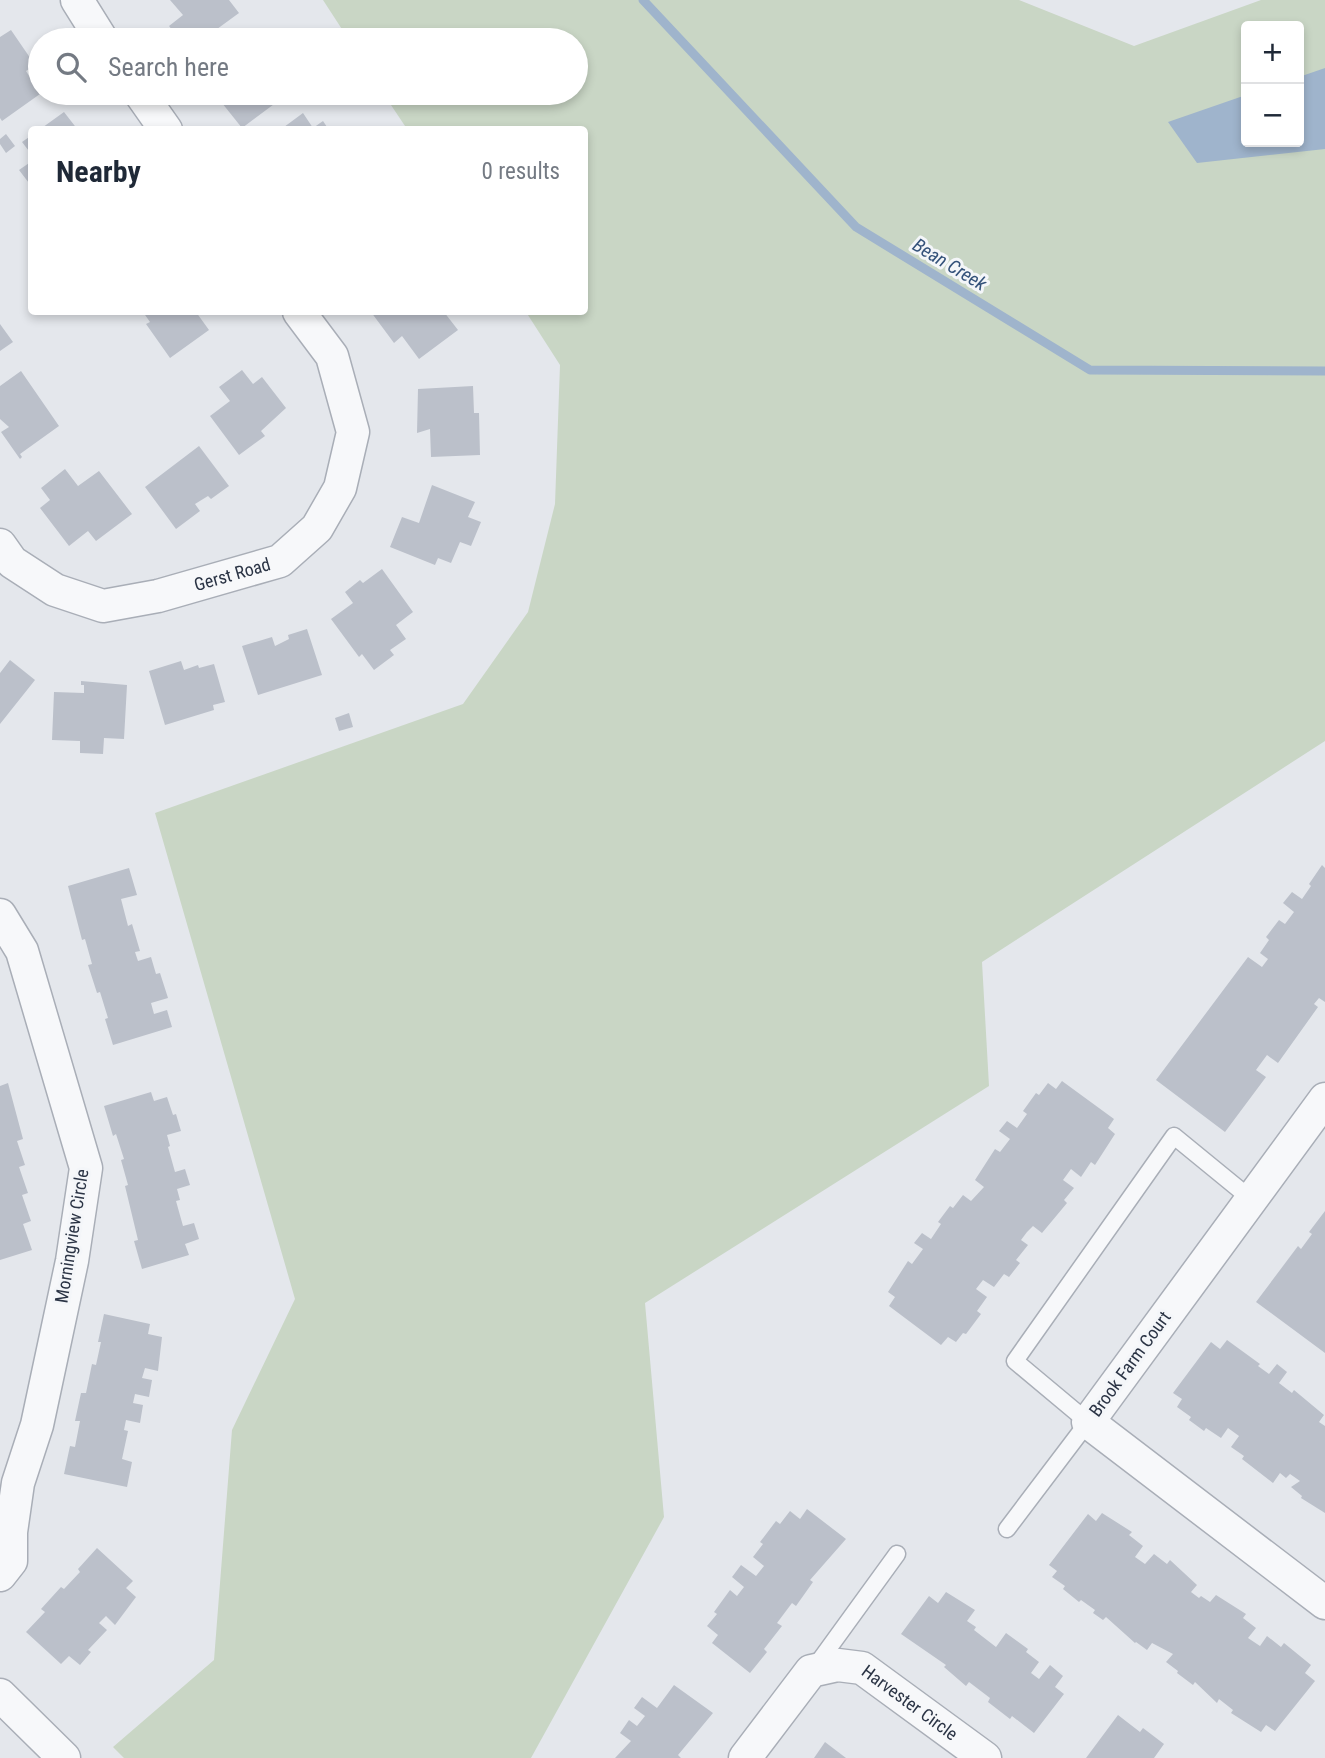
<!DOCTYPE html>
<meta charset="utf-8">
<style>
:root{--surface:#fff;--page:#f6f6f7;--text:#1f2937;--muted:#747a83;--line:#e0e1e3}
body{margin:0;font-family:"Roboto Condensed",sans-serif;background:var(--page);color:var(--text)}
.controls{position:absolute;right:21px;top:21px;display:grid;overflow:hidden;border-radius:7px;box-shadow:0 4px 10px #0003}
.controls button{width:63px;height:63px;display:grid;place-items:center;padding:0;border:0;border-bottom:2px solid var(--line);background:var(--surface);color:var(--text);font:35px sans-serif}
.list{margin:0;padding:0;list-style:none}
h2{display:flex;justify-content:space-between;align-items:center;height:91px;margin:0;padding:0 28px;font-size:30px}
h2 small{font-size:23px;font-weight:400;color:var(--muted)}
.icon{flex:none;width:38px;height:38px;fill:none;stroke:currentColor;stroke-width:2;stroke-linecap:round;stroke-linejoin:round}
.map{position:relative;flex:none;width:1325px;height:1758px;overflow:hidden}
.search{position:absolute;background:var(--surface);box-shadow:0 4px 10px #0003;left:28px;top:28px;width:560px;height:77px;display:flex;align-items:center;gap:18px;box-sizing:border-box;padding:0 24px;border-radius:38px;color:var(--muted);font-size:26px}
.panel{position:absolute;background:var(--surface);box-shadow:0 4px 10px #0003;left:28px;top:126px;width:560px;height:189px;border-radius:7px}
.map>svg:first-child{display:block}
.green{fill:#c9d6c5;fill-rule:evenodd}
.water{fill:#9fb4cc}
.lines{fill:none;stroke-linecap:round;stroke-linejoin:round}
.stream{stroke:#9fb4cc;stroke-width:9}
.building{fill:#bbc0ca}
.lane-casing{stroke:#a9aeb7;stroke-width:19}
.street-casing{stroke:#a9aeb7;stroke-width:35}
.lane{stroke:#f7f8fa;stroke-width:16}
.street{stroke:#f7f8fa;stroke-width:32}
.labels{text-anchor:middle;stroke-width:6;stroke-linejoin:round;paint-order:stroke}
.street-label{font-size:18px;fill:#2b3445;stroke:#f4f6f9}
.water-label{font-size:19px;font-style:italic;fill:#34527a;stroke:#f4f6f9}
</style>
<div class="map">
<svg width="1325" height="1758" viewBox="0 0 1325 1758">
<rect width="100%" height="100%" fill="#e4e7ec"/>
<!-- green -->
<path class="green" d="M323,0H1019L1134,46L1261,0H1325V741L982,962L989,1086L645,1303L664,1517L531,1758H124L113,1747L214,1660L232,1430L295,1299L155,813L463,704L528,612L555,504L560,365L526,312H584V130L407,129L383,93H576V40H349ZM1246,26H1299V142H1246Z"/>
<!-- water -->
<path class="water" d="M1325,68V149L1197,163L1168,122L1246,95V142H1299V77Z"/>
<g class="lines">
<!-- stream -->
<path class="stream" d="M643,0L856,227L1090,370L1325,371"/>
</g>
<!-- building -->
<path class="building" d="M170,0H229L239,13L202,40H180L169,26L183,15Z
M11,30L35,65L26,71L40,94L2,121L0,118V37Z
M228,93H289L242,128L222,103L230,96Z
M64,112L78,130H39Z
M303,113L313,128L323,121L329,130H280Z
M6,134L15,146L6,153L0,144V139Z
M32,135V155L22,142Z
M32,161V187L19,170Z
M143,312H196L209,330L170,358L146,324L150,322Z
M371,312H444L458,330L419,359L402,336L394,343Z
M0,324L13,342L0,351Z
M242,370L253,384L262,377L286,408L261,431L265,436L239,455L210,416L230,401L219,387Z
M21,371L59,426L20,454L22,457L20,459L1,432L9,427L0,419V386Z
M473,386L474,413H479L480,455L431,457L430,429L417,433L418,389Z
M199,446L229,486L211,499L208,496L195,504L200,511L176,529L145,487Z
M65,469L78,486L99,471L132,514L96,541L88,531L69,546L40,508L50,500L41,488Z
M432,485L475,502L468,517L481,522L471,546L460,542L451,563L438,558L435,565L390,547L402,517L419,523Z
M382,569L413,612L396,625L406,639L390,650L394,655L374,670L362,654L359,657L331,619L353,603L345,592L360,580L363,583Z
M307,629L322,675L258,695L242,646L272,637L275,646L289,639L288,635Z
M10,660L35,680L0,724V673Z
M181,661L184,670L198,665L199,668L214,664L225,702L213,705L214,710L165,725L149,671Z
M81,681L127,685L124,739L104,738L103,754L80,753V741L52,740L54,692L84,693V685H81Z
M349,713L353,727L339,731L335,718Z
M1322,865L1325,868V1002L1319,998L1314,1004L1318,1007L1278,1063L1267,1055L1256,1070L1266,1077L1225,1132L1156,1080L1248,957L1262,967L1268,959L1260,953L1269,940L1266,937L1279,920L1285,924L1294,912L1283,903L1292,892L1302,899L1311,886L1309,884Z
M129,868L137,895L121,899L128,926L132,924L140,951L135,952L138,961L151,957L156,974L160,973L168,998L151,1003L154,1014L167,1010L172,1027L113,1045L105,1019L108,1018L100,992L97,993L88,965L92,964L85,939L82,940L68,886Z
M1062,1081L1114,1119L1108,1128L1115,1134L1095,1165L1091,1162L1081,1177L1071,1169L1063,1180L1074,1188L1064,1200L1067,1203L1042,1233L1033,1226L1027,1232L1021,1240L1028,1245L1016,1260L1020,1263L1009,1277L1004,1274L994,1287L983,1280L976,1289L987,1297L977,1311L981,1314L966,1334L963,1333L956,1342L948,1337L941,1345L889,1306L895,1297L888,1292L908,1261L912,1264L923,1249L914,1243L922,1233L931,1239L941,1224L938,1222L950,1206L953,1208L963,1195L971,1201L984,1187L975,1180L995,1149L1000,1152L1010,1139L999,1131L1007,1121L1017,1128L1027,1114L1023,1111L1036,1093L1039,1095L1048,1083L1056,1089Z
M8,1083L23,1139L17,1141L25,1165L19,1167L28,1193L22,1195L31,1221L23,1224L32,1250L0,1260V1086Z
M151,1092L154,1101L167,1097L173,1115L176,1114L181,1131L167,1135L170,1146L168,1147L175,1172L185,1169L190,1185L177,1189L180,1200L176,1201L183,1226L194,1223L199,1239L185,1244L189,1255L142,1269L134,1241L138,1240L125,1186L128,1185L121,1160L124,1159L116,1134L113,1136L104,1106Z
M1325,1211V1353L1256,1302L1298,1246L1301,1249L1312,1234L1309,1232Z
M104,1314L150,1324L148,1334L162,1337L158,1371L145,1368L142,1378L152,1380L149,1397L135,1394L133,1403L143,1405L140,1423L126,1420L124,1430L128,1431L122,1459L132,1462L127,1487L64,1474L70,1446L75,1447L80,1421H75L81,1393H86L92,1364L96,1365L101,1342H98Z
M1227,1340L1260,1364L1258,1366L1269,1374L1277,1364L1287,1372L1279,1383L1292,1393L1294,1390L1324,1415L1319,1422L1325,1426V1513L1301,1498L1302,1496L1291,1487L1300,1481L1290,1474L1286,1478L1280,1473L1273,1483L1242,1459L1244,1456L1231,1447L1239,1436L1228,1428L1221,1438L1206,1428L1204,1431L1189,1420L1191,1417L1177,1407L1182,1399L1173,1393L1211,1342L1220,1349Z
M807,1509L846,1539L810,1580L813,1582L796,1606L792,1603L777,1623L782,1626L764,1649L767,1652L750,1673L712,1643L718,1635L707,1626L717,1614L714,1612L730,1590L737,1596L744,1587L732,1577L741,1565L756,1576L764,1566L753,1557L763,1544L760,1542L776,1521L780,1524L790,1511L800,1519Z
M1102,1513L1132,1532L1129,1535L1143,1546L1135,1557L1145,1564L1154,1554L1167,1564L1170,1560L1197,1585L1191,1592L1199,1598L1201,1596L1210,1602L1216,1595L1246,1614L1243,1618L1256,1628L1248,1638L1260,1646L1267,1636L1281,1647L1284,1643L1311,1665L1305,1673L1315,1681L1275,1731L1266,1725L1261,1732L1231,1713L1233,1710L1219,1699L1217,1703L1195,1682L1193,1685L1177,1673L1178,1671L1166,1662L1173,1654L1152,1643L1147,1650L1136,1642L1135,1643L1106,1617L1103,1620L1093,1613L1095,1610L1081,1600L1079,1602L1063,1589L1065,1586L1052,1577L1057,1571L1049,1565L1088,1514L1096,1521Z
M97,1548L133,1581L126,1588L136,1597L115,1625L106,1616L99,1623L107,1630L88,1650L91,1652L80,1665L69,1656L61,1664L26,1632L45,1612L41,1609L61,1587L64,1589L80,1572L78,1569Z
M946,1592L975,1610L967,1621L976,1627L974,1630L996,1647L1006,1633L1028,1649L1026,1652L1039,1662L1031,1673L1039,1679L1050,1665L1063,1676L1055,1687L1064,1694L1034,1733L1012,1716L1010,1719L988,1702L990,1698L969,1682L966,1686L944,1667L946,1665L901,1634L929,1596L938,1603Z
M674,1685L713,1713L678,1755L681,1758H615L631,1741L620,1733L629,1720L637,1726L645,1716L634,1708L642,1697L657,1708Z
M1118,1715L1140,1732L1143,1728L1164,1744L1154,1758H1086Z
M825,1742L846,1758H814Z"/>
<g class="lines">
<!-- lane casing -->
<g class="lane-casing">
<path id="lane" d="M1007,1529L1088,1422L1015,1361L1174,1136L1251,1199
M815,1667L897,1554"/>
</g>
<!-- street casing -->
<g class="street-casing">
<g id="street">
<path d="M77,0L102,40"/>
<path d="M140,93L166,130"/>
<path id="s1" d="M0,545L12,562L55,590L103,606L158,596L280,561L317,528L340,488L353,432L332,356L299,312"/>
<path d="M0,915L22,951L86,1168L72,1261L37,1425L18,1483L11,1532V1561L0,1575"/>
<path d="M1325,1099L1088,1422L1325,1603"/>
<path d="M0,1695L64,1758"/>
<path id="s2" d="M745,1758L811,1671L838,1665L862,1668L985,1758"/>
</g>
</g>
<!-- lane -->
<use href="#lane" class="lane"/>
<!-- street -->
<use href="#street" class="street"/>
</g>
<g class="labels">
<!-- street labels -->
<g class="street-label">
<text dy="6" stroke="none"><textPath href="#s1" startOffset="256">Gerst Road</textPath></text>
<text transform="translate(72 1236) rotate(-81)" y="6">Morningview Circle</text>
<text transform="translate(1130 1364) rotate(-54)" y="6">Brook Farm Court</text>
<text dy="6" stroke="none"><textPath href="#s2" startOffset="220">Harvester Circle</textPath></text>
</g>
<!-- water labels -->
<g class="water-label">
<text transform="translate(950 264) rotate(31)" y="7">Bean Creek</text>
</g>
</g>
</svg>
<div class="controls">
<button>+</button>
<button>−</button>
</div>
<div class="search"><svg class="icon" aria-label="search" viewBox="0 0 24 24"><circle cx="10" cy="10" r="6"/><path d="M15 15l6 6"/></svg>Search here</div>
<section class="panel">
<h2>Nearby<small>0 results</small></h2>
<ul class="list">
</ul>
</section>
</div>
